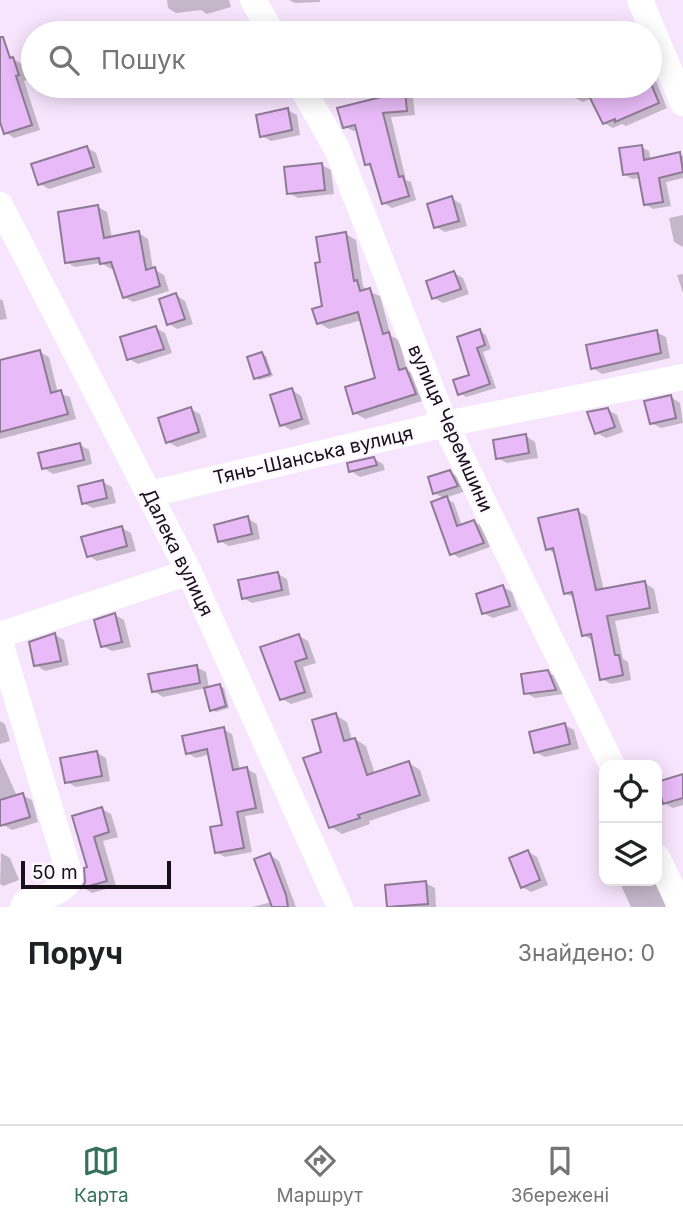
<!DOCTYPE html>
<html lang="uk">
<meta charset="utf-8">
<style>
:root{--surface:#fff;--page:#f6f6f6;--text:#202124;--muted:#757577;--line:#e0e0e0;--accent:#35715c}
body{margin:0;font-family:Inter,sans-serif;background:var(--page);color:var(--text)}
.controls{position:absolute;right:21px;bottom:21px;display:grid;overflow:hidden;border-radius:14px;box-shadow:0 4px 18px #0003}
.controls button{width:63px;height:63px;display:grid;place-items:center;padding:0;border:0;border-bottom:2px solid var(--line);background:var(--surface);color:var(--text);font:35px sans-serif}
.scale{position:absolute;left:21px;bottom:18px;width:150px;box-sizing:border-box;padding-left:7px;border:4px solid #170f19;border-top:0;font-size:19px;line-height:24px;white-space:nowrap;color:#170f19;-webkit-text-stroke:5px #fcf8fe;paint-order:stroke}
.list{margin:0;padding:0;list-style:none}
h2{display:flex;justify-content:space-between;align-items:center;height:91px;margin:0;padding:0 28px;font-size:30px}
h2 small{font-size:23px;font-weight:400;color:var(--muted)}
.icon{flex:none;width:38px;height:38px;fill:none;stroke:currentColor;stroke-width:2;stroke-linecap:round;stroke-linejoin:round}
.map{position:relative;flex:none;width:683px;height:907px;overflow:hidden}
.search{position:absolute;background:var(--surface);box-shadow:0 4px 18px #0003;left:21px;right:21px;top:21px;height:77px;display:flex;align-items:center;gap:18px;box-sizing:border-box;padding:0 24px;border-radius:38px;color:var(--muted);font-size:26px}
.sheet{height:217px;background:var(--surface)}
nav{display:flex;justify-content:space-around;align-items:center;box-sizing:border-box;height:98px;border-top:2px solid var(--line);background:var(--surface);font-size:19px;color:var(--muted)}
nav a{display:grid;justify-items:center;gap:4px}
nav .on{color:var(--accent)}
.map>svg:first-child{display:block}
.shadow{fill:#0003}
.building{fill:#e8baf7;stroke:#8f7a96;stroke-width:2}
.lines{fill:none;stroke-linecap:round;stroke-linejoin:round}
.minor{stroke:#fff;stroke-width:26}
.labels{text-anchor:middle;stroke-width:5;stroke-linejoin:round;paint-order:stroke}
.street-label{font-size:19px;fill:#170f19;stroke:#fcf8fe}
</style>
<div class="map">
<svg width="683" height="907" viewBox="0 0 683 907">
<rect width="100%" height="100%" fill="#f7e5fd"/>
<!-- shadow -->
<path class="shadow" d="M167,0H229L231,7L207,14L201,10L176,13L168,8Z
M289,0H320V2L295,3Z
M339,22L349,27V33H313V24Z
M13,59L22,64L27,80L24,81L40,130L14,138L5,132L0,116V63Z
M650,78L656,81L667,108L626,126L622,124L613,128L604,123L592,98L583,102L573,97L569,86H601L604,94L623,86H650Z
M212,86H251V87L222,95L213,89Z
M404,93L413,98L415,115L391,117L406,180L411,182L416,200L392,208L384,203L373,168L366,164L358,130L353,131L344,126Z
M287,110L297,115L300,135L271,141L262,136Z
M86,147L96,153L102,172L49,189L40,184Z
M641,147L649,151L651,160L679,154L683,156V178L666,182L671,206L653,209L645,204L640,178L632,179L624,174Z
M322,165L331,170L334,194L298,198L289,193Z
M451,198L461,204L467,226L445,232L436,227Z
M98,207L107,212L112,238L139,233L148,239L153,269L164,275L169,291L133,302L124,297L114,268L111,269L101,263L75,267L66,262Z
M683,215V247L674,242L669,218Z
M346,234L356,240L363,286L367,291L380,296L391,336L399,340L407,370L416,376L425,400L365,419L355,413L377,379L362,320L329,329L319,323L324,307L322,264Z
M454,273L463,278L469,294L443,303L434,298Z
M683,274V293L677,275Z
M176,295L185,301L193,324L177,329L168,323Z
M0,299L3,301L7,319L0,320Z
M156,328L165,333L172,353L138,364L129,359Z
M479,331L486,335L491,349L483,352L496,388L466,397L460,393L471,376Z
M656,332L666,337L670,358L602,374L593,368Z
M40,352L49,357L58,393L70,397L76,419L0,439V362Z
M262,354L266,356L273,376L259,380L255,377Z
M292,390L301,396L310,424L291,430L282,425Z
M671,397L680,403L683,423L661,428L651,423Z
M191,409L200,414L207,437L177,447L167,441Z
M608,410L617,415L623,432L606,438L597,433Z
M526,436L535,442L538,458L507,463L497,458Z
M80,445L89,450L92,464L53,474L44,468Z
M374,459L383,464L385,470L360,477L351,471Z
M450,472L459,478L466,491L445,498L454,503L462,526L474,522L482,526L490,547L459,558L452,553L445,499L434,493Z
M103,482L112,487L116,503L93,508L83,503Z
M578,511L587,516L604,591L645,583L654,589L659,613L615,621L623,659L628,662L631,680L611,684L602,679L592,640L583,635L576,599L565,593L556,554L547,549Z
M247,518L257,524L260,539L229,546L220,541Z
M122,528L131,533L136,551L97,561L88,555Z
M278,574L287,579L290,595L252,603L243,598Z
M503,587L512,592L518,610L493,618L483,613Z
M115,615L124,620L131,647L112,651L103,646Z
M55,635L64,640L69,665L45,671L36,665Z
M299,636L308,641L316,663L303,667L313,697L291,704L282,699Z
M196,667L206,672L209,688L220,686L224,688L229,708L216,712L212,710L206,688L163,697L153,691Z
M547,672L557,677L564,694L535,698L526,693Z
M335,715L347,722L352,740L355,739L366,746L375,774L409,763L420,770L430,801L369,821L370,824L342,834L331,827L323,753Z
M0,721L5,724L10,741L0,744Z
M565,725L574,730L579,749L545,757L535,752Z
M223,729L232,734L240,770L247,769L256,774L264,813L245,816L252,852L225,857L216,852L224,826L210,754L196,758L187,753Z
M96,752L106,758L110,781L76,787L67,782Z
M0,758L17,796L22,795L32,800L38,822L12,830L3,825L0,816Z
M683,776V805L673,808L664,803Z
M102,809L111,814L118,837L103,841L116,886L92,893L84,888L89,868L74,817Z
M528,852L537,857L548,885L531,892L522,887Z
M1,853L10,858L19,880L3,886L0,884Z
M270,855L279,861L296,907H252L272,902Z
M619,881H655L666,907H631Z
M425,883L435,888L436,907H389L387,887Z"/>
<!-- building -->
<path class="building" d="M0,37H3L10,58L13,57L19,75L16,76L32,125L4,134L0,122Z
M615,86H652L659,103L615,122V119L603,124L590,98Z
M405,91L407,111L383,113L399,177L403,176L409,196L382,204L370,164L365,165L355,125L343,128L337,108Z
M288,108L292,130L260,137L256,115Z
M642,145L644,160L680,152L683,172L659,178L663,202L644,205L638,173L623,175L619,148Z
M87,146L94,167L38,185L31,164Z
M322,163L325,190L287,194L284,167Z
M452,196L459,221L434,228L427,204Z
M98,205L104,238L139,231L146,270L155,267L160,286L123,298L111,262L100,264L99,258L65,263L58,212Z
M346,232L354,281L357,280L360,291L370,288L383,334L389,332L399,370L406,368L416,394L353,414L345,387L375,378L358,312L317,324L312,309L322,306L315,263L320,262L316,237Z
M454,271L461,289L432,299L426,281Z
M176,293L185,319L167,325L159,299Z
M156,326L164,349L127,360L120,337Z
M480,329L485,345L477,348L490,384L458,395L453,380L469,375L457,337Z
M657,330L661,353L591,369L586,345Z
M40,350L51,393L61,390L68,414L0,432V360Z
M262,352L270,374L254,379L247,357Z
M292,388L302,419L280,426L270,395Z
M671,395L676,418L650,424L644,401Z
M191,407L199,432L166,443L158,418Z
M608,408L615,427L595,434L587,412Z
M526,434L529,453L496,459L493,440Z
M80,443L84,460L42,469L38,453Z
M374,457L377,465L349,472L347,463Z
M450,470L458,486L433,494L428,477Z
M103,480L107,498L82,504L78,486Z
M447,496L457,526L474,520L484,543L450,555L431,502Z
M578,509L596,590L645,581L650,608L607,616L615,655H619L623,675L600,680L591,634L582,636L572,592L564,594L553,548L546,550L538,518Z
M248,516L252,534L218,542L214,525Z
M122,526L127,546L87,557L81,537Z
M278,572L282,590L242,599L238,580Z
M503,585L510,606L482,614L476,594Z
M115,613L122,642L101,647L94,620Z
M55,633L61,661L34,666L29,642Z
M299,634L307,658L295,662L305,692L280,700L260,647Z
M197,665L200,683L152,692L148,674Z
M548,670L556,690L524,694L521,674Z
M220,684L226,706L210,711L204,688Z
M336,713L344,741L355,738L367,775L409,761L420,795L358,815L360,818L329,828L303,758L321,752L312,720Z
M565,723L570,744L534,753L529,732Z
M224,727L233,770L247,767L256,808L237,812L244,848L215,853L210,827L222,825L207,749L186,754L182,736Z
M97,751L102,776L65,783L60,758Z
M683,774V798L663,804L657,782Z
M23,793L30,817L0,826V800Z
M102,807L109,832L94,837L107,881L82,888L85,882L84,868L87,867L72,816Z
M528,850L540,880L521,888L509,858Z
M270,853L286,895L288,907H272L254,859Z
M426,881L428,904L387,907L385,885Z"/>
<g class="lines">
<!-- minor -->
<path class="minor" d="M253,0L272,33
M640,0L683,103
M301,86L337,149L445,424L612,765
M0,205L189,572L340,907
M150,494L445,424L683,377
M0,635L189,572
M0,642L70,876C65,894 41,897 25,903L23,907
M657,857L681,907"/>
</g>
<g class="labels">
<!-- street labels -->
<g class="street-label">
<text transform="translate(451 428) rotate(66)" y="7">вулиця Черемшини</text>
<text transform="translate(313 455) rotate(-13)" y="7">Тянь-Шанська вулиця</text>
<text transform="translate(178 552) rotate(64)" y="7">Далека вулиця</text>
</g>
</g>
</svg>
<div class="controls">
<button><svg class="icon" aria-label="locate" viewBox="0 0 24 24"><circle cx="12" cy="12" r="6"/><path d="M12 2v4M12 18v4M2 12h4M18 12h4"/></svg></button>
<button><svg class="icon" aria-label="layers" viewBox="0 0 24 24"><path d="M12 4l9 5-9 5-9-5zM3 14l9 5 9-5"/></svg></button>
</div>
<div class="scale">50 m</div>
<div class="search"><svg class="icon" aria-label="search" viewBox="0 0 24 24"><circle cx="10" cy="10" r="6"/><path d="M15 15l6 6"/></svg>Пошук</div>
</div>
<section class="sheet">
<h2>Поруч<small>Знайдено: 0</small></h2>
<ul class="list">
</ul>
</section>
<nav>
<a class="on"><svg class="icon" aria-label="map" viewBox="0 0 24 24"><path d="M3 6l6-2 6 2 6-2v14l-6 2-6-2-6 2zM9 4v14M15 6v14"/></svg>Карта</a>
<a><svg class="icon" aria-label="directions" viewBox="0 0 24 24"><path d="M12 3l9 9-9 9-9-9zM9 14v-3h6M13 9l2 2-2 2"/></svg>Маршрут</a>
<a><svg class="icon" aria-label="saved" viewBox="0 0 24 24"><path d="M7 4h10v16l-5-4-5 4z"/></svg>Збережені</a>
</nav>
